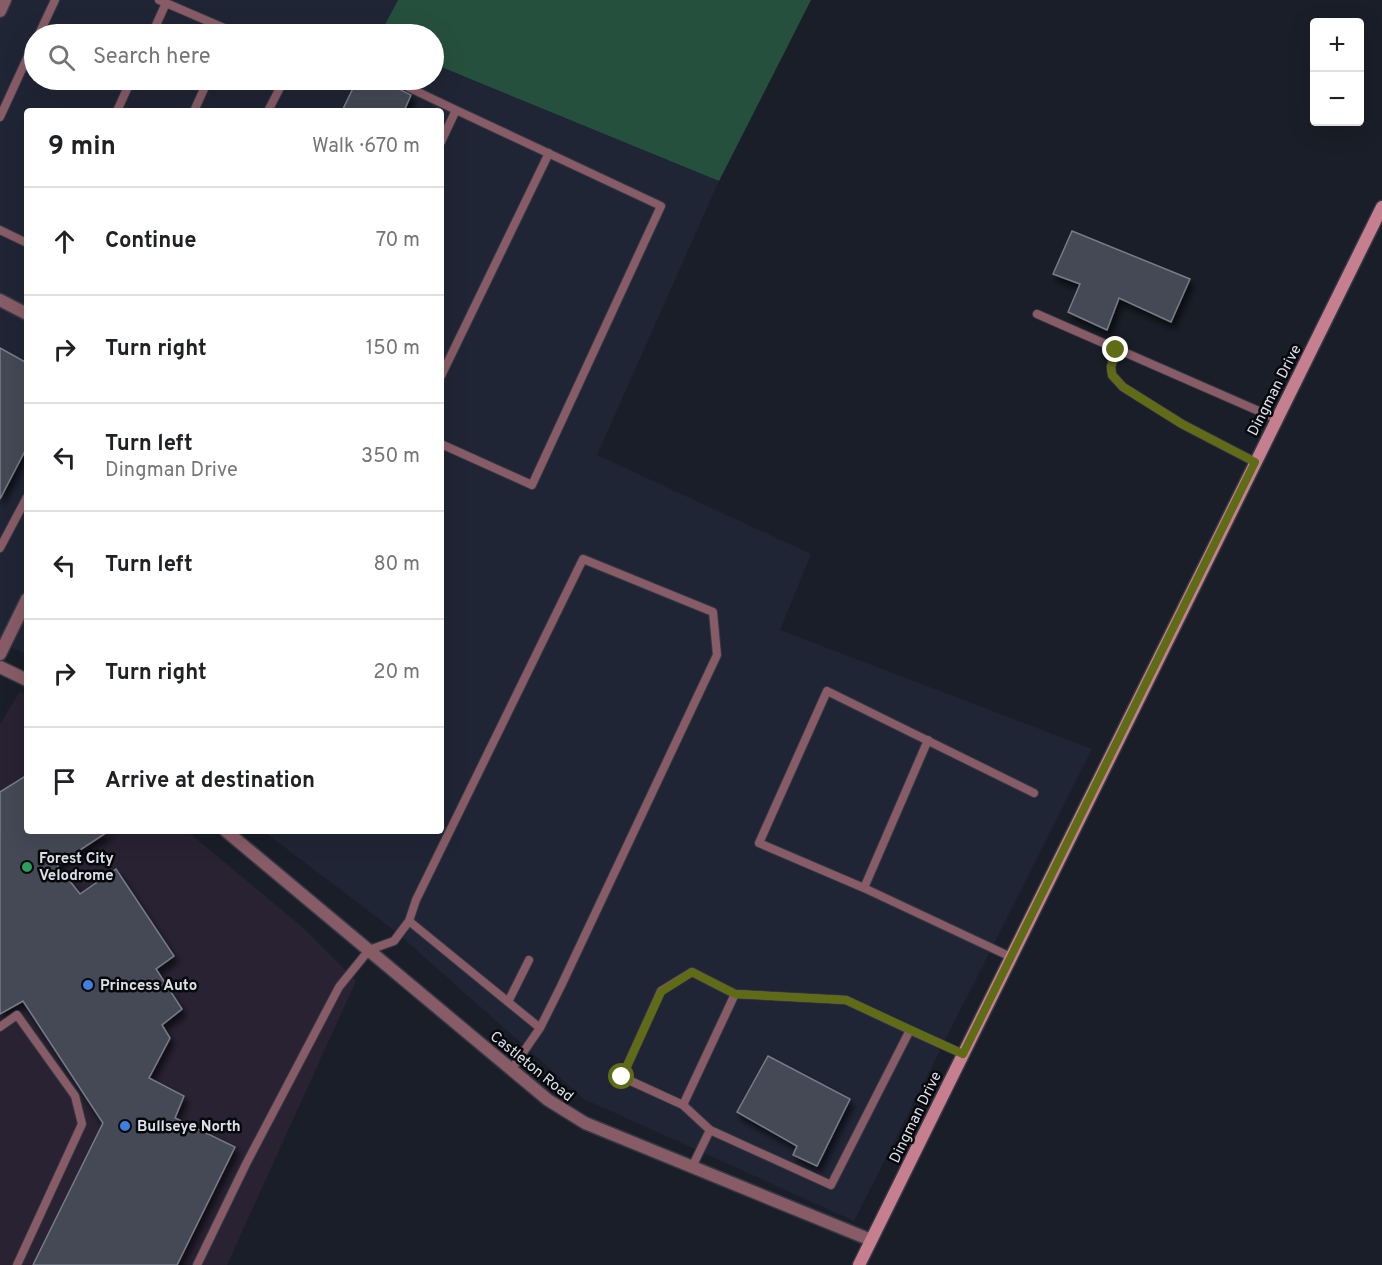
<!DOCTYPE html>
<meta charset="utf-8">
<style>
:root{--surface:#fff;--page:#f2f2f2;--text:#202124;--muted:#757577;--line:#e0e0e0}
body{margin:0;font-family:Overpass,sans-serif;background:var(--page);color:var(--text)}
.controls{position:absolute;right:18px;top:18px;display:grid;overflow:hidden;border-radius:6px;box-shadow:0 6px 24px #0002}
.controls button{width:54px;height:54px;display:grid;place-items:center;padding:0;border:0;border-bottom:2px solid var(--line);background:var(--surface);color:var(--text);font:30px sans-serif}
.stop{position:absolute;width:18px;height:18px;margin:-14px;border:4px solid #606b16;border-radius:50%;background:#fff}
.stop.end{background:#606b16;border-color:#fff;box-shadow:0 2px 6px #0008}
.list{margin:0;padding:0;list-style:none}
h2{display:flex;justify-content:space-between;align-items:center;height:78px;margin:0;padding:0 24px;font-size:26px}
h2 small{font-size:20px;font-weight:400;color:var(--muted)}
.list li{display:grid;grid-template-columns:39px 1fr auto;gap:18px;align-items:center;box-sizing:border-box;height:108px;padding:0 24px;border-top:2px solid var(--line)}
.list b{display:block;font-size:22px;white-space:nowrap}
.list p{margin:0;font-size:20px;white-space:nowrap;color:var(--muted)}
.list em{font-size:20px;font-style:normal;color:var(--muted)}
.icon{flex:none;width:33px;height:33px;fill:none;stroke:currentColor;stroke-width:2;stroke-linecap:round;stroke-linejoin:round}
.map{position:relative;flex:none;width:1382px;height:1265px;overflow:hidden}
.search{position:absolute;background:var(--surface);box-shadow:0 6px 24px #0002;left:24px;top:24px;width:420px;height:66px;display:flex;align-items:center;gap:15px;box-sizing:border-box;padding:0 21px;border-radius:33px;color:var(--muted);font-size:22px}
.panel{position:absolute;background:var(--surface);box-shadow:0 6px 24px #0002;left:24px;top:108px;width:420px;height:726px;border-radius:6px}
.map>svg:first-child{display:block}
.commercial{fill:#282232}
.built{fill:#202535}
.green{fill:#26503e}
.building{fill:#444854;stroke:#767b88;stroke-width:1.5;filter:url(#shadow)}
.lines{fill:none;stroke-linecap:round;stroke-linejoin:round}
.service-casing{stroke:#353943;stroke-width:10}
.tertiary-casing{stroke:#353943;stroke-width:15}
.secondary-casing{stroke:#353943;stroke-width:15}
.service{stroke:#885c66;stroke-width:8}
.tertiary{stroke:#885c66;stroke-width:12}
.secondary{stroke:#c57f8f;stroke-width:12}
.route{stroke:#606b16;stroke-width:8}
.leisure-dot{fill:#2e9e5b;stroke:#07080c;stroke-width:2}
.shop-dot{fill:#3f7fe0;stroke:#07080c;stroke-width:2}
.labels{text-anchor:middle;stroke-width:5;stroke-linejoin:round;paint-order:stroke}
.street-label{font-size:15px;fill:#dde0e7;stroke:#07080c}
.poi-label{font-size:15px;font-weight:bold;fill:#dde0e7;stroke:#07080c;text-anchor:start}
</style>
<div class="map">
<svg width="1382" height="1265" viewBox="0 0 1382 1265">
<defs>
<filter id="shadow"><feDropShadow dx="3.5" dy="6" stdDeviation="3" flood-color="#0009"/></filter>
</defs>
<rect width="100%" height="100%" fill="#1a1e28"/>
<!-- commercial -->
<path class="commercial" d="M20,691L27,697V831H187L301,926L356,981L227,1265H0V724Z"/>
<!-- built -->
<path class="built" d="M0,0H398L380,34H34V80H434V64L719,181L597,455L811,554L780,630L1092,749L854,1221L584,1099L395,931L263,831H441V111H27V655L0,642Z"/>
<!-- green -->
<path class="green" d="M398,0H811L719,181L434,64V34H380Z"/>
<!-- building -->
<path class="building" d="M357,80H381L411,95L404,111H342Z
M1072,231L1190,279L1171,322L1119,298L1107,330L1068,312L1080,284L1053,274Z
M0,348L27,363V447L0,499Z
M27,775V831H109L57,865L80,894L116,869L174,956L156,969L182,1009L162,1025L170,1038L149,1078L184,1096L175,1118L235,1147L177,1265H33L103,1123L23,1001L0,1014V792Z
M768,1056L850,1099L817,1166L793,1155L797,1146L737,1112Z"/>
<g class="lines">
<!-- service casing -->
<g class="service-casing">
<path id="service" d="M159,0L238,34
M39,34L55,0
M152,34L166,3
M393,80L456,110L441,142
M117,111L131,80
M194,111L208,80
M268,111L284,80
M0,117L34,43
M0,230L27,243
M1037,314L1277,419
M1116,350L1111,367L1112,375L1123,387L1182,424L1255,462
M441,376L549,153
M441,444L532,485L661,206L456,110
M0,548L27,497
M864,888L928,740
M409,921L540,1028
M1011,957L864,888L759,843L827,691L1034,793
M735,994L692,972L661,991L622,1077L683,1105L735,994L846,1000L910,1030
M508,1002L529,960
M0,1027L17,1015L75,1096L82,1124L17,1265
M683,1105L710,1130L831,1185L910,1030L963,1054
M692,1167L710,1130
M197,1265L246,1164L339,987L369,950L394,941L409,921L416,900L583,559L713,612L717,655L561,986L540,1028L511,1070"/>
</g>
<!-- tertiary casing -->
<g class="tertiary-casing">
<path id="tertiary" d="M0,11L5,0
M0,300L27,314
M0,654L27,599
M0,667L27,680
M226,831L548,1100L585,1123L871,1240"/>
</g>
<!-- secondary casing -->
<g class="secondary-casing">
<path id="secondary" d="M859,1265L1382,207"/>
</g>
<!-- service -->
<use href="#service" class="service"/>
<!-- tertiary -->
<use href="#tertiary" class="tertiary"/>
<!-- secondary -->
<use href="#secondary" class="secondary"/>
</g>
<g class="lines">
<!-- route -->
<path class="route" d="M622,1077L661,992L692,972L735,994L846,1000L963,1054L1255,462L1182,424L1123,387L1112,375L1111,367L1116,350"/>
</g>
<!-- markers -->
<circle class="leisure-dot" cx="27" cy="867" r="6"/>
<g class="shop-dot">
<circle cx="88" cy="985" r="6"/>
<circle cx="125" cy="1126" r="6"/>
</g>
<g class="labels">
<!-- street labels -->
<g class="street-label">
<text transform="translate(1274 390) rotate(-63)" y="5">Dingman Drive</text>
<text transform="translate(532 1066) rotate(39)" y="5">Castleton Road</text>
<text transform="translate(915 1117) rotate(-64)" y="5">Dingman Drive</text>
</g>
<!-- poi labels -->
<g class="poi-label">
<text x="39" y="863">Forest City<tspan x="39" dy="17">Velodrome</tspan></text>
<text x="100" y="990">Princess Auto</text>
<text x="137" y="1131">Bullseye North</text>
</g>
</g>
</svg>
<div class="controls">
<button>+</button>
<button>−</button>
</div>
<div class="stop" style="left:622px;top:1077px"></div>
<div class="stop end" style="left:1116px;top:350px"></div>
<div class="search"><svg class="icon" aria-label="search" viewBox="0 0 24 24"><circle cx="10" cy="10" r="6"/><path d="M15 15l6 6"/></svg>Search here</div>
<section class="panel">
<h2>9 min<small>Walk · 670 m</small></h2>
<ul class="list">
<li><svg class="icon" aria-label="ahead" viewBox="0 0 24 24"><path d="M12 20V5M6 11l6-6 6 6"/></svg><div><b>Continue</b></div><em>70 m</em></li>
<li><svg class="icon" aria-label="right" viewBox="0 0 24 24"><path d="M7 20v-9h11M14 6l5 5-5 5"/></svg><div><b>Turn right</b></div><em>150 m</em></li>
<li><svg class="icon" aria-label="left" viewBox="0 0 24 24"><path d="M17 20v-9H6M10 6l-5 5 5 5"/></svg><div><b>Turn left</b><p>Dingman Drive</p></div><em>350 m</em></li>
<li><svg class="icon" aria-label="left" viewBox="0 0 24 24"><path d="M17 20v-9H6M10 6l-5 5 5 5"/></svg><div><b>Turn left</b></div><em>80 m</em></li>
<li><svg class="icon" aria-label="right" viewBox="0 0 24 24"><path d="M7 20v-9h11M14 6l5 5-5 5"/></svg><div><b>Turn right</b></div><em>20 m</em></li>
<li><svg class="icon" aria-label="arrive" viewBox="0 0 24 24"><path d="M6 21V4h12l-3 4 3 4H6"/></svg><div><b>Arrive at destination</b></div></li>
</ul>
</section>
</div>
